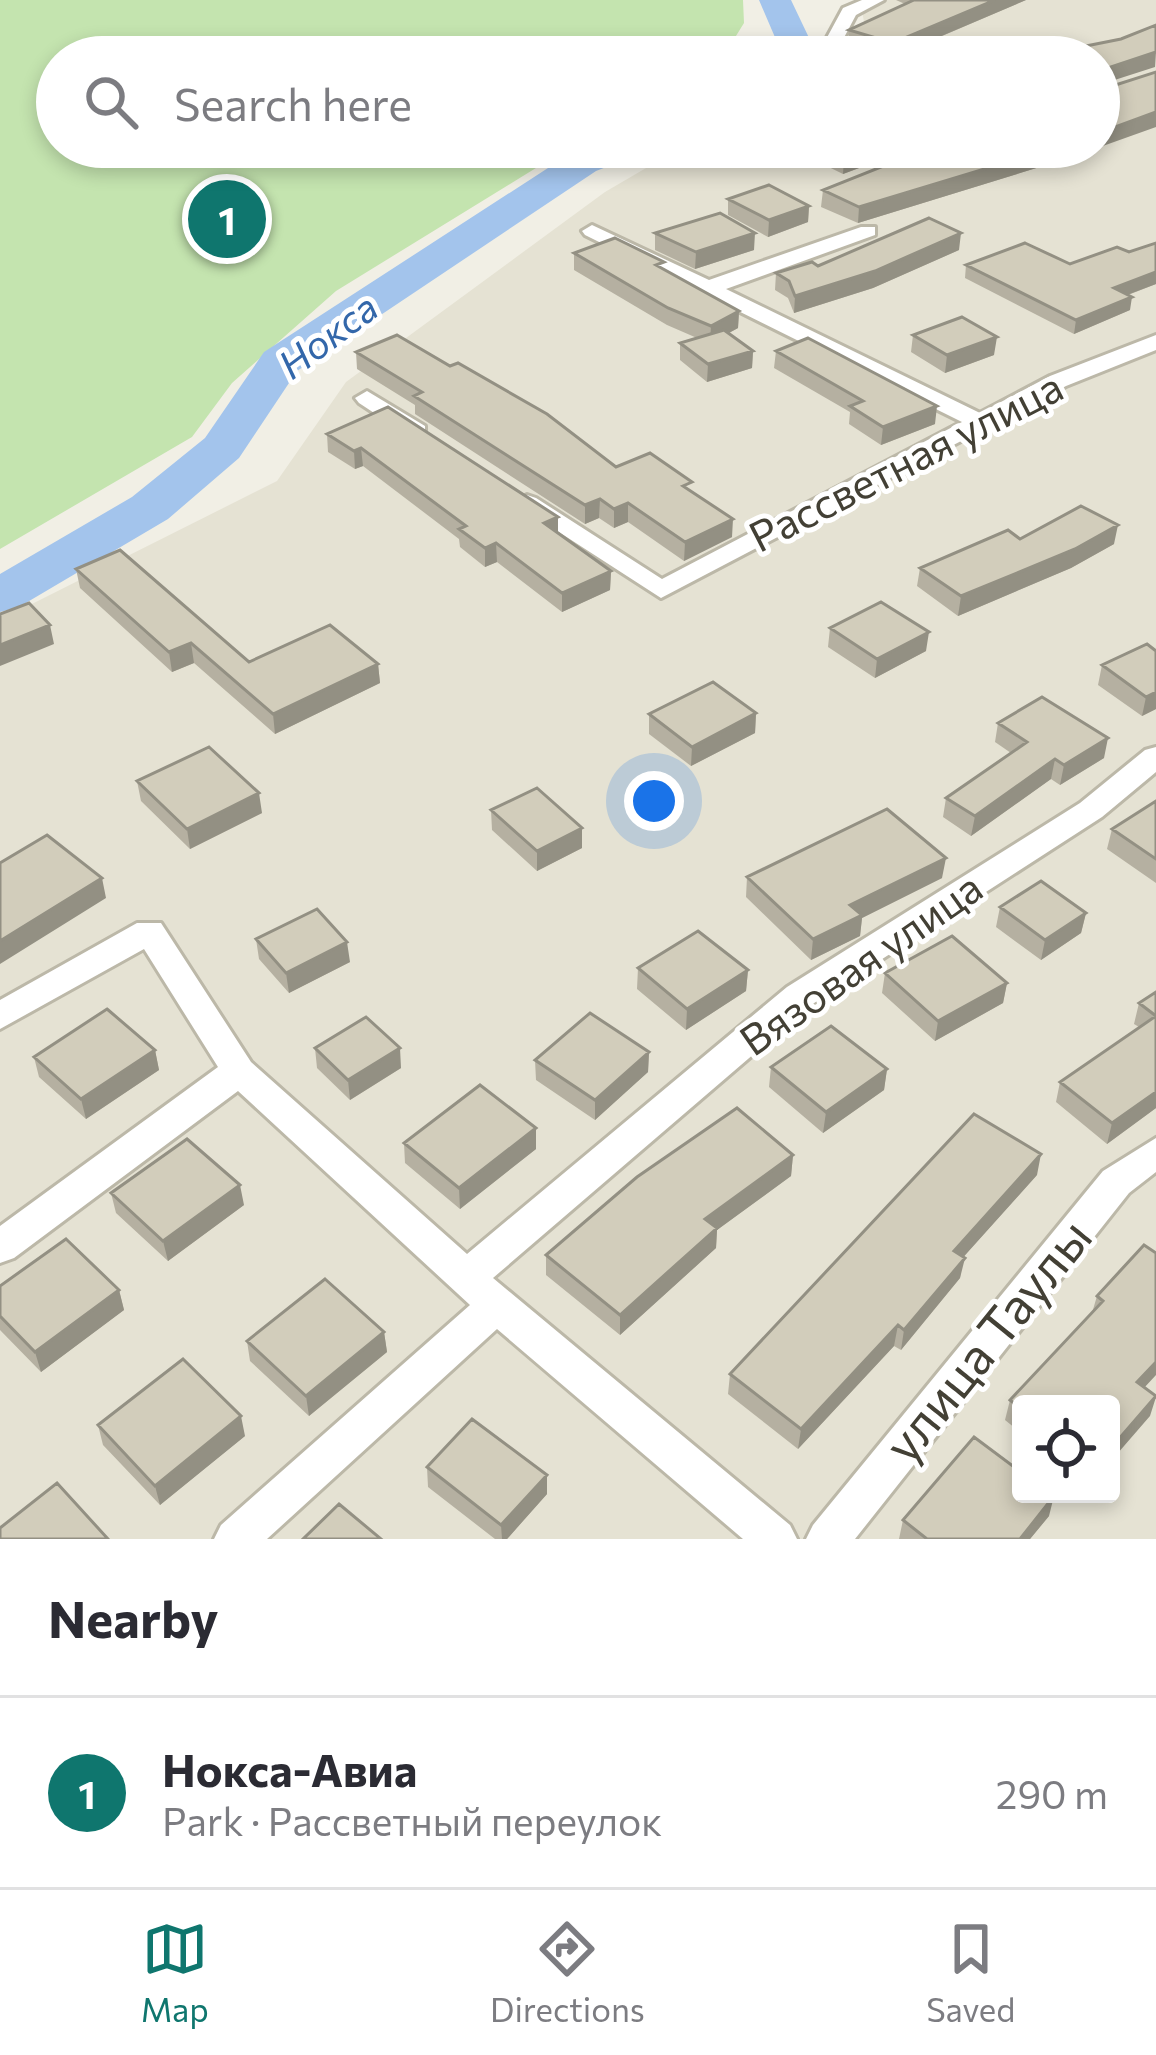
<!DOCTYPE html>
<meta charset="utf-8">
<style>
:root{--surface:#fff;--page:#f7f7f7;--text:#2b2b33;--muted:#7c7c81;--line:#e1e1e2;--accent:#0f766e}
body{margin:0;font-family:Commissioner,sans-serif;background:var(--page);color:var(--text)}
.controls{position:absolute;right:36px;bottom:36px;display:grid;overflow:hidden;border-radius:12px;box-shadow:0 6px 18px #0003}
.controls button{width:108px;height:108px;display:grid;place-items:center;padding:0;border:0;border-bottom:3px solid var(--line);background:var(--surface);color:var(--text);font:60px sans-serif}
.you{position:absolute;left:654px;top:801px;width:42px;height:42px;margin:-30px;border:9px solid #fff;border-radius:50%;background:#1a73e8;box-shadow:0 0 0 18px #1a73e833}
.badge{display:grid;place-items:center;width:78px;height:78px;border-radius:50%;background:var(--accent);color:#fff;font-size:39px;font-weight:700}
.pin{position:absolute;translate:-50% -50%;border:6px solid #fff;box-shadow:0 3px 12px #0006}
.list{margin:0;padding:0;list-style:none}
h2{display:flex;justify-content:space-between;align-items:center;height:156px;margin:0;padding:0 48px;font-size:51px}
h2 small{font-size:39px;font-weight:400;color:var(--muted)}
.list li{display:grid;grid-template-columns:78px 1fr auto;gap:36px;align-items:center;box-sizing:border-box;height:192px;padding:0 48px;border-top:3px solid var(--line)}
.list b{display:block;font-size:45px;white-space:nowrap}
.list p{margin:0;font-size:39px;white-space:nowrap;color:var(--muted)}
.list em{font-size:39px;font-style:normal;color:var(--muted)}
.icon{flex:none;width:66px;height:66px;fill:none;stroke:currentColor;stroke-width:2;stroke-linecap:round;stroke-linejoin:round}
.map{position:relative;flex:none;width:1156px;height:1539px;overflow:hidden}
.search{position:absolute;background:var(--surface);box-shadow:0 6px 18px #0003;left:36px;right:36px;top:36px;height:132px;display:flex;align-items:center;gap:30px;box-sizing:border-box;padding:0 42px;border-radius:66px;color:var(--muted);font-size:45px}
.sheet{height:348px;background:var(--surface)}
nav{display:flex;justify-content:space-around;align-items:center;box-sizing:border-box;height:168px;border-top:3px solid var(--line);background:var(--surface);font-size:33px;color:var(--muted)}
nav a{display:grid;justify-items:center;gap:6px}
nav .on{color:var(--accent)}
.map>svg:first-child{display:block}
.residential{fill:#e5e2d3;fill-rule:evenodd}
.green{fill:#c4e4af}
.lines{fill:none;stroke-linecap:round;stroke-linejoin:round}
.river{fill:#a3c4ec;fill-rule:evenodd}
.street-casing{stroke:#bcb8a8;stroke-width:6}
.street{fill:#fff;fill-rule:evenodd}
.wall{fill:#b5b0a1}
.shaded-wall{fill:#939083}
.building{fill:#d2cdbb;stroke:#939083;stroke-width:3}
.labels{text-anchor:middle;stroke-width:10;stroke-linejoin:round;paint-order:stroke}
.far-water-label{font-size:39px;font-style:italic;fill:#3367aa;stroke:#fff}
.street-label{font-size:42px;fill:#434035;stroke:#fff}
.near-street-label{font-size:51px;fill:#434035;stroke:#fff}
</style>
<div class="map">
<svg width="1156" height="1539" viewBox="0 0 1156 1539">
<rect width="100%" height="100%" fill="#f1efe5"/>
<!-- residential -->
<path class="residential" d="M860,0H1156V1539H0V620L277,481L346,382L605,192L682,147H1099V57H835L867,38ZM1021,1404H1111V1494H1021Z"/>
<!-- green -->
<path class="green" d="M0,0H743L744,23L723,57H57V147H570L336,291L232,383L192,437L0,549Z"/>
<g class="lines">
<!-- river -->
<path class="river" d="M759,0H791L811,42L804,57H770L777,42Z
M589,147H643L637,155L596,171L297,371L239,458L168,519L19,607L0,612V574L132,497L205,438L264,352L568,155Z"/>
<!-- street casing -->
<g class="street-casing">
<path id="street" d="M862,0H884L856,15L839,47H827L824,43L843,8Z
M592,225L709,280L861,227H875V235L726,289L980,413L1050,376L1156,335V350L1066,386L661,598L514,503L527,495L536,498L662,579L962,422L585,235L582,231Z
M367,391L425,426V436H409L359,403L355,398Z
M1156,747V772L1102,817L811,1005L493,1278L790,1525L797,1539H743L497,1329L267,1539H214L221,1525L470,1305L238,1091L14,1258L0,1263V1226L218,1067L144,949L0,1029V1000L137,923H161L251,1062L467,1254L787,987L1080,803L1145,750Z
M1156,1138V1172L1129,1193L855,1539H806L813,1525L1103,1171Z"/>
</g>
<!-- street -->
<use href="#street" class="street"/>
</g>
<!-- wall -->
<path class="wall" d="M896,0H1026L893,57L848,45L849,30L905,4Z
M788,147H915L843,174Z
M1072,157L858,223L821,207L823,190Z
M728,199L809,206L808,222L768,237L728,215Z
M655,233L754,250L695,269L655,250Z
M1156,243V284L1128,295L1130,310L1074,334L965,278L966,265L1070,264L1129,252Z
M959,250L873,288L794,313L788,298L775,290L776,273L818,266Z
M574,253L739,311L738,328L729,333L753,351L752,368L707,382L680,360V343L697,338L667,325L574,270Z
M913,335L994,355L945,373L911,352Z
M776,351L935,424L881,445L849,424L850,412L774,368Z
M356,352L616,467L692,492L732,537L684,561L628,522L614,528L599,518L585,524L415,414V405L357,369Z
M327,434L558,533L611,571L610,590L562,612L497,562L485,567L460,547L459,539L363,466L355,469L328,452Z
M1020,539L1114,544L1071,568L958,616L917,586L920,568Z
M76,569L249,662L378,664L380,683L275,734L194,663L172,672L80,588Z
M830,628L926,651L875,678L828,647Z
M1147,644L1156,709L1142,716L1098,685L1102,665Z
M756,713L755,733L691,766L649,734V714Z
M998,723L1104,758L1060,785L1051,779L971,836L943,817L946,798L1011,753L995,742Z
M137,781L262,813L190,849L141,801Z
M1156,801V883L1107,849L1112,829Z
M491,810L582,828V848L537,871L492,830Z
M747,877L942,878L862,918L860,936L811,960L746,897Z
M1000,907L1086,913L1081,933L1041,960L996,927Z
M256,939L350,962L289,993L259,959Z
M638,968L748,970L746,991L686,1030L637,989Z
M885,973L1007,983L1003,1003L935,1041L882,993Z
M1156,992V1108L1107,1144L1056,1102L1060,1082L1139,1027L1134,1024L1139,1003Z
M315,1048L401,1068L350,1100L317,1068Z
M155,1050L159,1070L86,1119L39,1077L34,1057Z
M649,1052L648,1072L595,1120L536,1080L535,1060Z
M771,1067L887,1069L884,1090L823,1133L769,1087Z
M404,1143L536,1149L460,1209L405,1163Z
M793,1155L791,1176L717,1230L716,1248L620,1335L546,1275V1255Z
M1037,1175L963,1257L960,1278L901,1350L894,1346L798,1449L728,1394L730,1374Z
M111,1193L244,1205L168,1261L116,1213Z
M1144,1245V1388L1150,1416L1021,1404V1433L1005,1420L1010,1400L1092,1313L1097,1296Z
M0,1286L119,1290L124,1310L41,1372L0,1330Z
M384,1332L387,1352L309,1416L250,1361L247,1341Z
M98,1425L245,1436L160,1505L103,1445Z
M427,1467L547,1494L507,1539H495L428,1487Z
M1049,1516L1030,1539H899L903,1520Z"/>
<!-- shaded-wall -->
<path class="shaded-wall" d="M995,0H1026L892,57L893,43Z
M1156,52L1155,67L1099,85V71Z
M1156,112V127L1072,157L858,223L859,207L1057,147H1099V133Z
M874,147H915L843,174L844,158Z
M809,206L808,222L768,237L769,220Z
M755,233L754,250L695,269L696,252Z
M961,233L959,250L873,288L794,313L795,296Z
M1156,272V284L1111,301L1114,288Z
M1132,297L1130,310L1074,334L1076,320Z
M739,311L738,328L710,343L711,326Z
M997,337L994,355L945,373L947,355Z
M753,351L752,368L707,382L708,364Z
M937,406L935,424L881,445L883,427Z
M361,448L363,466L355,469L354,451Z
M600,499L599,518L585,524V505Z
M628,503V522L614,528V509Z
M558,517V536L544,523Z
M733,519L732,537L684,561L685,542Z
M1118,525L1114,544L1071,568L958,616L961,596Z
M496,543L497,562L485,567V548Z
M611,571L610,590L562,612V593Z
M50,625L54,644L0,666V645Z
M929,632L926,651L875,678L877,659Z
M191,643L194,663L172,672L169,652Z
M378,664L380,683L275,734L273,714Z
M1156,692V709L1142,716L1146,697Z
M756,713L755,733L691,766L692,747Z
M1108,738L1104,758L1060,785L1064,765Z
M1055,759L1051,779L971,836L975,816Z
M259,793L262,813L190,849L187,829Z
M582,828V848L537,871V851Z
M946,858L942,878L862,918L860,936L811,960L813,939L850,905Z
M102,878L106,898L0,964V941Z
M1086,913L1081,933L1041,960L1045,940Z
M347,942L350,962L289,993L286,973Z
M748,970L746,991L686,1030L687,1009Z
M1007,983L1003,1003L935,1041L938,1021Z
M400,1048L401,1068L350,1100L348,1080Z
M155,1050L159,1070L86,1119L81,1099Z
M649,1052L648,1072L595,1120V1100Z
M887,1069L884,1090L823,1133L826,1112Z
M1156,1092V1108L1107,1144L1112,1123Z
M536,1128V1149L460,1209L459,1188Z
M1041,1154L1037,1175L950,1272L954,1251Z
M793,1155L791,1176L717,1230L716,1248L620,1335V1315L705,1219Z
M240,1185L244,1205L168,1261L163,1241Z
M965,1258L960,1278L901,1350L904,1330Z
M119,1290L124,1310L41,1372L35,1352Z
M898,1325L894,1346L798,1449L801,1429Z
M384,1332L387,1352L309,1416L306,1396Z
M1156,1362V1375L1131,1402L1137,1382Z
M1156,1397L1150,1416L1111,1461V1448Z
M241,1416L245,1436L160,1505L155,1486Z
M547,1475V1494L507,1539H502L501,1525Z
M1054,1496L1049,1516L1030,1539H1020Z"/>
<!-- building -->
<path class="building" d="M914,0H995L893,43L849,30Z
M1156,25V52L1099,71V57H1052L1076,48L1121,39Z
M1156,72V112L1099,133V86L1103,89Z
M820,147H874L844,158Z
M931,147H1057L859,207L823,190Z
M769,185L809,206L769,220L728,199Z
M720,213L755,233L696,252L655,233Z
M929,218L961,233L875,271L795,296L789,281L776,273L812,262L818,266Z
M615,238L664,262L656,265L739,311L711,326L668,308L574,253Z
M1025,243L1070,264L1117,247L1129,252L1156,243V272L1114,288L1132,297L1076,320L966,265Z
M962,317L997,337L947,355L913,335Z
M724,330L753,351L708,364L680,343Z
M397,335L450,366L458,363L547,414L616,467L650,453L692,482L683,486L733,519L685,542L628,503L614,509L600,499L585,505L414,396L422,392L356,352Z
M808,338L937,406L883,427L850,406L863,401L776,351Z
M388,407L558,517L544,523L611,571L562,593L496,543L485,548L459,529L466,526L361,448L354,451L327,434Z
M1081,506L1118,525L1075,549L961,596L920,568L1008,530L1020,539Z
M120,550L249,662L330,625L378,664L273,714L191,643L169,652L76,569Z
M881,602L929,632L877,659L830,628Z
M29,603L50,625L0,645V614Z
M1147,644L1156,651V692L1146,697L1102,665Z
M713,682L756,713L692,747L649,714Z
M1042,697L1108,738L1064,765L1055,759L975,816L946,798L1027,742L998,723Z
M209,747L259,793L187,829L137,781Z
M537,788L582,828L537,851L491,810Z
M1156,801V859L1112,829Z
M887,809L946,858L850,905L862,915L813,939L747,877Z
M47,835L102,878L0,941V863Z
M1041,881L1086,913L1045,940L1000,907Z
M317,909L347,942L286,973L256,939Z
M698,931L748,970L687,1009L638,968Z
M952,936L1007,983L938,1021L885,973Z
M1156,992V1016L1139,1003Z
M107,1009L155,1050L81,1099L34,1057Z
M590,1013L649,1052L595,1100L535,1060Z
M1156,1016V1092L1112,1123L1060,1082Z
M366,1017L400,1048L348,1080L315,1048Z
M831,1026L887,1069L826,1112L771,1067Z
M480,1085L536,1128L459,1188L404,1143Z
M737,1108L793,1155L705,1219L717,1228L620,1315L546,1255L637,1177Z
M974,1114L1041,1154L954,1251L965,1258L904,1330L898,1325L801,1429L730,1374Z
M187,1139L240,1185L163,1241L111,1193Z
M66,1239L119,1290L35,1352L0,1316V1286Z
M1144,1245L1156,1253V1362L1137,1382L1156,1396L1111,1448V1404H1021V1409L1010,1400L1103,1301L1097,1296Z
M325,1279L384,1332L306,1396L247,1341Z
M183,1359L241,1416L155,1486L98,1425Z
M472,1419L547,1475L501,1525L427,1467Z
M974,1437L1021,1472V1494H1052L1054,1496L1020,1539H927L903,1520Z
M57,1483L108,1539H0V1528Z
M339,1504L381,1539H303Z"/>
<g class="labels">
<!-- far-water labels -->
<g class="far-water-label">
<text transform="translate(328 336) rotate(-37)" y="14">Нокса</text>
</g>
<!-- street labels -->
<g class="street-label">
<text transform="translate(906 462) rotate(-27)" y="15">Рассветная улица</text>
<text transform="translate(861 964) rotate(-35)" y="15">Вязовая улица</text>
</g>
<!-- near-street labels -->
<g class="near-street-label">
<text transform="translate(988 1341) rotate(-51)" y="18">улица Таулы</text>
</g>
</g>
</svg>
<div class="controls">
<button><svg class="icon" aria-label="locate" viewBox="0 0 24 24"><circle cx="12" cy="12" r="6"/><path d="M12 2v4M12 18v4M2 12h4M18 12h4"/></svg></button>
</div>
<div class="you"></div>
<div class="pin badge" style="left:227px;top:219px">1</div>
<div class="search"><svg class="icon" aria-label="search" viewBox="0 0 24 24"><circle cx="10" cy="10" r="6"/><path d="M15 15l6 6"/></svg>Search here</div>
</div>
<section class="sheet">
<h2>Nearby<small></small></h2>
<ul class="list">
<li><span class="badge">1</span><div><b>Нокса-Авиа</b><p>Park · Рассветный переулок</p></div><em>290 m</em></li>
</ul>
</section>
<nav>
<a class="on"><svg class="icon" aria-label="map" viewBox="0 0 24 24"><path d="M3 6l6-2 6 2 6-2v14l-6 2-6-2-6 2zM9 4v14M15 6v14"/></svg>Map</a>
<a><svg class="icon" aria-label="directions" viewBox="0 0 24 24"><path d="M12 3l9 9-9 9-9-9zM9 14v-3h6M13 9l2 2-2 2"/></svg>Directions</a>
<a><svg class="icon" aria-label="saved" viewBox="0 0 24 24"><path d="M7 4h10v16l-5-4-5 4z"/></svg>Saved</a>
</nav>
